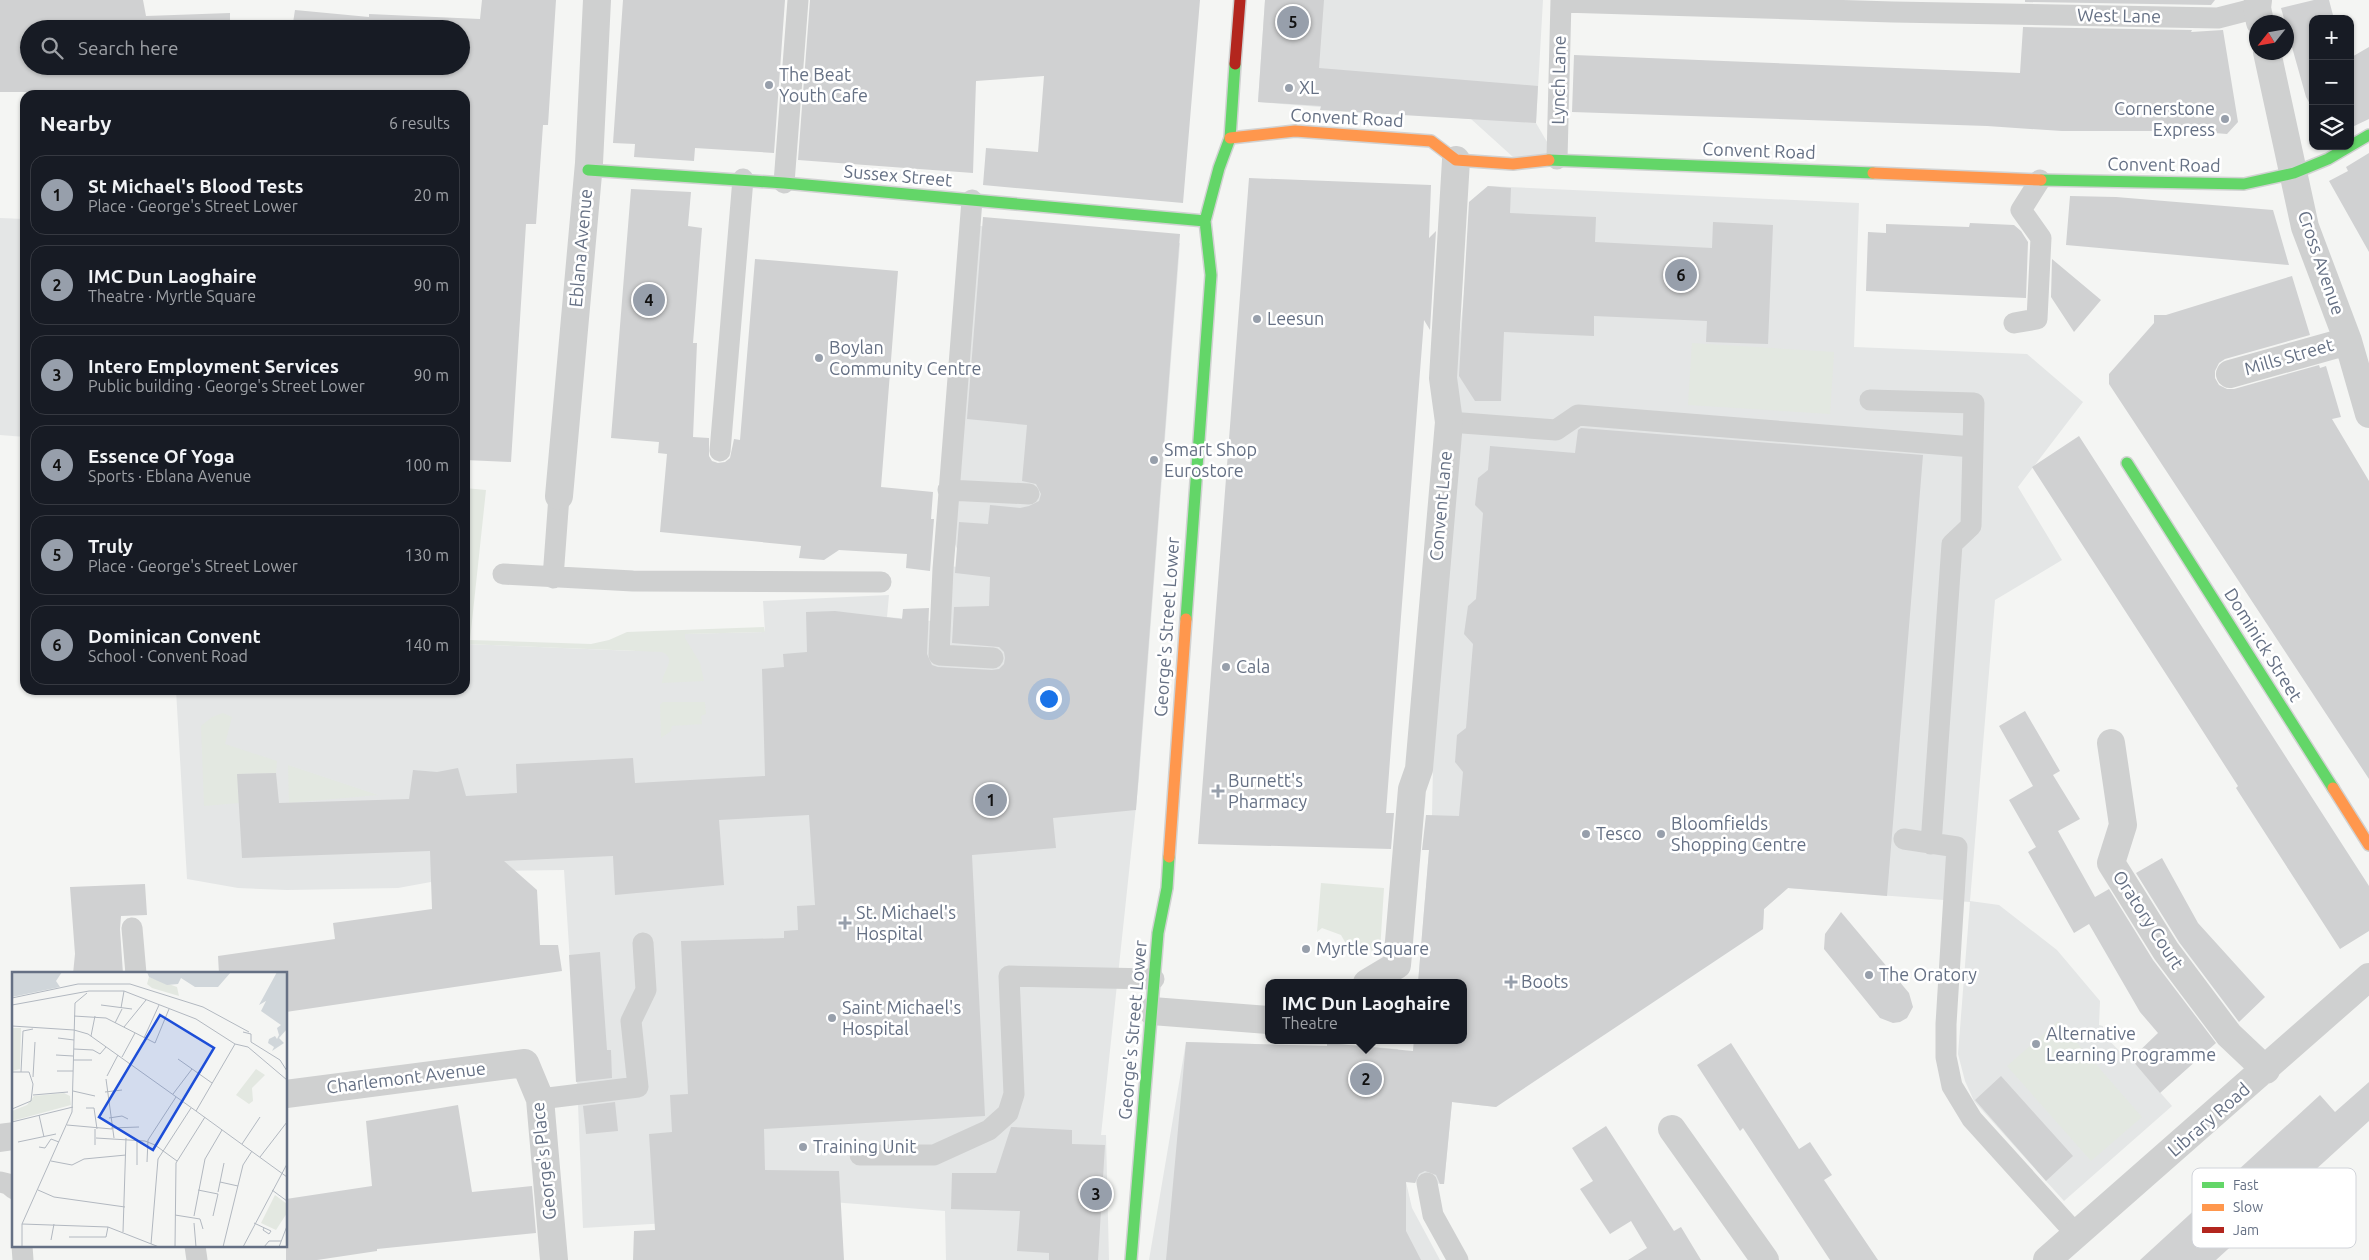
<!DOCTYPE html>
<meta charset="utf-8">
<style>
:root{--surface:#171b24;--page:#20242c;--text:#f1f3f6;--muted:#9ea1a6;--line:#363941;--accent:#979fab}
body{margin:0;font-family:Ubuntu,sans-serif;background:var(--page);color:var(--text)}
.controls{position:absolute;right:15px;top:15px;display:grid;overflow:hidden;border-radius:10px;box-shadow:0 1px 4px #0004}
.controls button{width:45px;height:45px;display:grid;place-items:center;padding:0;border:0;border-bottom:1px solid var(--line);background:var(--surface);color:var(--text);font:25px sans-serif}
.compass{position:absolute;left:2249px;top:15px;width:45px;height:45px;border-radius:50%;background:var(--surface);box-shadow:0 1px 4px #0004;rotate:239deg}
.you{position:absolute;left:1048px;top:698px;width:18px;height:18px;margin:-12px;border:4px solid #fff;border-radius:50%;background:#1a73e8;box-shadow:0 0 0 8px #1a73e833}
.badge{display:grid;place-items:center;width:32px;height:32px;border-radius:50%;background:var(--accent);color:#111;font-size:16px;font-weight:700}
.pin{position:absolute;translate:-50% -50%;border:2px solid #fff;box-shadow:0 1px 5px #0006}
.popup{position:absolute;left:1265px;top:979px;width:202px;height:65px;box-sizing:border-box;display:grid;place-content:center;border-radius:10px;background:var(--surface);filter:drop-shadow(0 1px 4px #0005);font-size:16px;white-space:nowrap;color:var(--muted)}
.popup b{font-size:19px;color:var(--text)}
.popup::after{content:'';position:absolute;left:50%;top:100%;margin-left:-10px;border:10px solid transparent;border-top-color:var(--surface)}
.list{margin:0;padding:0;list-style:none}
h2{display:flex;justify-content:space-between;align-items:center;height:65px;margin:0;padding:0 20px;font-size:21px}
h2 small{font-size:16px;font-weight:400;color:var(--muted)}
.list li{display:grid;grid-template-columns:32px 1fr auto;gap:15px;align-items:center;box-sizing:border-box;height:80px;margin:0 10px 10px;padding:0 10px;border:1px solid var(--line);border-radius:15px}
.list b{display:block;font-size:19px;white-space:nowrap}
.list p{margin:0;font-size:16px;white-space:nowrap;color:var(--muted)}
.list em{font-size:16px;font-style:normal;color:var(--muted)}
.icon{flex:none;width:28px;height:28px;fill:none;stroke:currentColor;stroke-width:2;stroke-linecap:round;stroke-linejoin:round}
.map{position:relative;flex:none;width:2369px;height:1260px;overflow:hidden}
.search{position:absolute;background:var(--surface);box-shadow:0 1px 4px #0004;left:20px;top:20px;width:450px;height:55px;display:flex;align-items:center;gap:12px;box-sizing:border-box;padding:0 18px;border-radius:28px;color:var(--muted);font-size:19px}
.panel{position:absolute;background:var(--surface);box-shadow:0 1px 4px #0004;left:20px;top:90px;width:450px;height:605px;border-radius:15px}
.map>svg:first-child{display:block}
.built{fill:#e4e6e6}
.green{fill:#e3e8e1}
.building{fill:#d0d1d2}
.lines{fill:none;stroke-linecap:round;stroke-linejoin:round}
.fast-casing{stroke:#d1d2d2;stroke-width:14}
.slow-casing{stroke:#d1d2d2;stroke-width:14}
.jam-casing{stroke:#d1d2d2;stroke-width:14}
.lane{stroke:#cfd0d0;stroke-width:21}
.street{stroke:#cfd0d0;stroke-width:28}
.fast{stroke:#63d668;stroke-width:11}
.slow{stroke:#ff974d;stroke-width:11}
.jam{stroke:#b3261e;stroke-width:11}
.poi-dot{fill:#979fab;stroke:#fff;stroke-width:2}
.labels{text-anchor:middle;stroke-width:5;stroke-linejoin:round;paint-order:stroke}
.street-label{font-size:18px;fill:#657084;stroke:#fff}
.poi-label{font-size:18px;fill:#657084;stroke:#fff;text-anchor:start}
.inset-road{fill:none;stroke:#b2b8c0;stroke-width:1}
.view{fill:#1d4ed8;fill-opacity:0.15;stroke:#1d4ed8;stroke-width:2.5}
.inset-edge{fill:none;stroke:#657084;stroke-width:2.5}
.key{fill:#fff;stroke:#d1d4da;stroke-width:1}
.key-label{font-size:14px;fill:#657084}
</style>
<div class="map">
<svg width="2369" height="1260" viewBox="0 0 2369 1260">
<rect width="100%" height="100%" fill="#f4f5f3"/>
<!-- built -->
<path class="built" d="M1265,0H1543L1536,123L1557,159L1513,157L1471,119L1258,102Z
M1488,186L1859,203L1854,347L2027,354L2083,402L2018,487L2062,560L1995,600L1970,901L1999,905L2057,950L2100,1001L2099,1025L2103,1026V1034L2125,1057L2131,1059L2172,1106L2064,1201L1974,1101L1965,1081L1958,1054L1970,902L1788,888L1764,909L1763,929L1496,1107L1452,1102L1444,1184L1406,1182L1412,1208L1440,1260H1149L1186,1042L1327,1046V1043L1398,1049L1399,1053L1413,1054L1414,1040H1464V983H1418L1432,815L1440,430L1453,400L1474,198Z
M0,218L25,219V437L0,435Z
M980,226L1180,243L1139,778L1101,1135H1106L1109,1260H946L945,1211L832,1202L702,1221L583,1228L576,1055L564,870L491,871L398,888L287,890L238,888L187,879L176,690H465V644L635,651V635L765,632L763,601L889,595L887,617L932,621L950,566L957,567L958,551L954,542Z"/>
<!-- green -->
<path class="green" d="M1692,343L1834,352L1830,414L1688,405Z
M465,488L486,490L470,640L591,644L609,640L627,632L764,627L765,632L685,634V638L700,663L704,681L662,683C662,671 678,659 662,652L465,644Z
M663,702H705L706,714L701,716L702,724L672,726L671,731L661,738L660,705Z
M223,713L232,717L225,744L277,761L276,773L238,774L239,803L204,806L201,726L212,717Z
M288,765L378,795L289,803Z
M1321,883L1384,888L1380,951L1349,949L1341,935L1322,928L1317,932Z
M2058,1021L2142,1117L2091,1161L2007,1066Z"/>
<!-- building -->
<path class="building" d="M0,0H143L146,16L230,13V23L284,29H29V66H461V29H292L295,10L369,17V14L480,19L482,0H556L548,125H543L536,224H526L511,462L465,460V95H197L196,92H103V95H30V92H0Z
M623,0H785L774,153L695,148L694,161L634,157L635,144L613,143Z
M810,0H1200L1183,203L983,185L986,148L1038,152L1044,76L976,81L973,173L798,160Z
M1265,0H1324L1319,68L1538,86L1536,123L1320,110L1321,106L1258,102Z
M2025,0H2215L2211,5L2025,2Z
M2314,0H2329L2334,19H2313V109L2306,97L2281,8Z
M2023,27L2192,30L2191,32L2223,30L2238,122L2227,134L2189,131H2062L1987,126L1572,112L1574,55L2020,73Z
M2369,47V119L2350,128V58Z
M2369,153V252L2329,181L2348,171L2346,167Z
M1249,178L1431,185L1429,238L1436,231L1430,330L1424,320L1392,733L1386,813H1394L1391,849L1198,844Z
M1488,186L1511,188L1510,213L1596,217L1595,242L1712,248L1713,222L1773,225L1768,344L1706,342L1707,321L1594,316V336L1504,332L1501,401H1475L1459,376L1469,202Z
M631,189L691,192L688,226L702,228L693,343H697L693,437L709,438V456L712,461L718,463L725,462L730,458L734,439L740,440L755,259L898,271L881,487L933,492L931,519H934L930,571L906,568L907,554L839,550L824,560L799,558L801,546L660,532L667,454L658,453L659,442L611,438Z
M2070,196L2116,197L2273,210L2289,265L2066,245Z
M983,217L1180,234L1136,810L1053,818L1056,848L972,855L985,1116L764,1129L765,1170L839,1171L844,1260H633L634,1231L655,1230L649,1134L672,1132L670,1095L688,1094L681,941L784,938V931L798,930L797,906L815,905L809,815L719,820L724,885L615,895L613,856L504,861L537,890L540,945H558L562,971L286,1012V974H219L218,956L335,939L333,923L432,909L430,851L242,858L237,774L276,773L279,803L409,799L413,770L437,772L458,768L466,796L517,793L516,764L633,758L635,783L765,776L762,669L784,667L783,654L807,652L806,612L835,611L902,619L903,609L929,608L927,654L932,665L938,667L992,670L999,669L1004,664L1005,658L1004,652L999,647L952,643L954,607L989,606L990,577L955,573L959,522L988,524L990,505L1020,508L1029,506L1039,501L1041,494L1036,484L1022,481L1027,425L967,419Z
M1970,223L2014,225L2021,231L2028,242L2026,298L1866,291L1868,232L1886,233V224L1969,227Z
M2052,259L2101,300L2074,332L2051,297Z
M2292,276L2310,335L2225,359L2219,363L2215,371V378L2219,385L2227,389H2234L2319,365L2320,368L2326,366L2341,417L2332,419L2369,481V779L2109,384V374L2154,323V315H2166Z
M1581,428L1923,455L1887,896L1788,888L1764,909L1763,929L1496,1107L1452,1102L1444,1184H1440L1436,1175L1425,1171L1419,1174L1415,1183L1406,1182V1231L1421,1260H1166L1186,1042L1327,1046V1043L1413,1051L1414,1040H1464V983H1418L1429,850H1422L1426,815L1459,816L1463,772L1455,762L1457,735L1466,728L1473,644L1464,634L1468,606L1476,599L1483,513L1475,505L1478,478L1488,470L1490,446L1575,453L1578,430Z
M2079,436L2369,886V931L2340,949L2236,788L2238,786L2177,691L2032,467Z
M2025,711L2060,771L2053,775L2080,819L2058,831L2095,897L2109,889L2153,960L2216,1043L2160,1093L2131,1059L2158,1033L2140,1012L2089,924L2074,933L2028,852L2036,847L2009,800L2033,786L1999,726Z
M2162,858L2198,923L2265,997L2239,1022L2179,942L2136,873Z
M145,884L147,915L121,916L120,929L123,974H73L75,954L70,887Z
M1841,912L1909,993L1913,1007L1907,1018L1900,1022L1893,1023L1880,1018L1824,949L1825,934Z
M600,952L607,1050H611L612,1078L576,1082L569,955Z
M1731,1043L1799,1149L1810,1142L1832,1175L1824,1180L1878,1260H1830L1743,1128L1740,1131L1697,1065Z
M2001,1076L2073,1156L2046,1181L1975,1100Z
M2369,1082V1121L2216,1260H2140L2320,1095L2335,1112Z
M615,1102L618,1131L586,1134L583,1106Z
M458,1105L472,1192L532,1186L536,1233L377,1249V1251L317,1260H286V1199L372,1186L366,1121Z
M1606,1126L1674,1231L1681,1227L1701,1260H1628L1647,1248L1631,1221L1610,1234L1580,1189L1593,1181L1572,1148Z
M1011,1127L1072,1130V1144L1105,1145L1098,1260H1049V1253L1017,1251L1020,1211L951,1209L952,1173H996Z"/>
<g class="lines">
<!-- fast casing -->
<g class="fast-casing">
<path id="fast" d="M1549,160L1873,173
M588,170L784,183L1205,221
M2041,180L2244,184L2294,173L2328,159L2369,135
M2127,463L2333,788
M1186,619L1211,275L1205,221L1219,168L1230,138L1235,64
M1131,1260L1158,933L1167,888L1169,857"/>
</g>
<!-- slow casing -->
<g class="slow-casing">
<path id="slow" d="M1230,138L1295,131L1431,141L1456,160L1513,164L1549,160
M1873,173L2041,180
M2333,788L2369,845
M1169,857L1186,619"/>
</g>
<!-- jam casing -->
<g class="jam-casing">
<path id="jam" d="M1235,64L1240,0"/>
</g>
<!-- lane -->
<path class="lane" d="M1561,2L1893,12L2218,18L2257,8
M1557,159L1561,0
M784,183L798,0
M972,200L943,569L939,655L993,658
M2014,323L2037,319L2041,238L2021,210L2040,180
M1870,400L1974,403L1973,447
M1449,422L1556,430L1578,415L1973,447L1971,526L1952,544L1931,844
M720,451L743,179
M948,490L1029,494
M503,574L633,581L881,582
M553,578L559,496
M1904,839L1957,847L1946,1024V1057L1952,1086L1972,1119L2077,1235
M132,928L136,974
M540,1099L638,1087L631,1021L646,990L643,943
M860,1155H934L989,1130L1008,1113L1014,1094L1009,976L1154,979
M0,1182L8,1184L14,1189
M1427,1183L1433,1215L1458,1260
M22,1246L23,1260
M195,1246L197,1260"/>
<!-- street -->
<path class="street" d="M2258,0L2257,8L2260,22
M2267,52L2305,227L2348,341L2369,414
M2230,374L2348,341
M559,496L589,163L597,0
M2111,743L2123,825L2111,863L2166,951L2229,1035L2266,1070
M1367,983L1397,965L1412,789L1419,769L1449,422L1443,378L1456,160
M1152,1011L1268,1020
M286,1094L525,1063L540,1099L554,1260
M1672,1129L1765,1260
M0,1138L14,1136
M2047,1260L2369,977"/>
<!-- fast -->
<use href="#fast" class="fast"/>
<!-- slow -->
<use href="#slow" class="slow"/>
<!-- jam -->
<use href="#jam" class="jam"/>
</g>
<!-- markers -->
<g class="poi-dot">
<circle cx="769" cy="85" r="5"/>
<circle cx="1289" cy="88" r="5"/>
<circle cx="2225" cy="119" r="5"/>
<circle cx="1257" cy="319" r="5"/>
<circle cx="819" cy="358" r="5"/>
<circle cx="1154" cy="460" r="5"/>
<circle cx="1226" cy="667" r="5"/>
<path d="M1215.5 783.5h5v5h5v5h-5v5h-5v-5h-5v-5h5z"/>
<circle cx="1586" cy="834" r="5"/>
<circle cx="1661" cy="834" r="5"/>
<path d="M842.5 915.5h5v5h5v5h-5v5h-5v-5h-5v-5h5z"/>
<circle cx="1306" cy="949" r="5"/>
<circle cx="1869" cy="975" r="5"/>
<path d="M1508.5 974.5h5v5h5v5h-5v5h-5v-5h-5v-5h5z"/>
<circle cx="832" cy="1018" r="5"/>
<circle cx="2036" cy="1044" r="5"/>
<circle cx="803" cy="1147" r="5"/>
</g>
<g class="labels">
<!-- street labels -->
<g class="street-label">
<text transform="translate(2119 16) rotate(1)" y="6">West Lane</text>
<text transform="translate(1559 80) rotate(-89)" y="6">Lynch Lane</text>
<text transform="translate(1347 118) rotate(3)" y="6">Convent Road</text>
<text transform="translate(1759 151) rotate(2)" y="6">Convent Road</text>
<text transform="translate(2164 165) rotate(1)" y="6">Convent Road</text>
<text transform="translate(898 176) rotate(5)" y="6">Sussex Street</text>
<text transform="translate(581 248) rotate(-85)" y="6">Eblana Avenue</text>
<text transform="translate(2321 263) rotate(71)" y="6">Cross Avenue</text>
<text transform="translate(2289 357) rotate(-16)" y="6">Mills Street</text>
<text transform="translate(1441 506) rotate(-85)" y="6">Convent Lane</text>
<text transform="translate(1167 627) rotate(-86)" y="6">George's Street Lower</text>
<text transform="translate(2263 645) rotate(58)" y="6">Dominick Street</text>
<text transform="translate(2148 920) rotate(57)" y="6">Oratory Court</text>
<text transform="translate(1133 1030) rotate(-85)" y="6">George's Street Lower</text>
<text transform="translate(406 1078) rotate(-7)" y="6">Charlemont Avenue</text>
<text transform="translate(2209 1120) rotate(-41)" y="6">Library Road</text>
<text transform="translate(544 1161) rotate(-96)" y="6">George's Place</text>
</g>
<!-- poi labels -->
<g class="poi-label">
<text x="779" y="81">The Beat<tspan x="779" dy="21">Youth Cafe</tspan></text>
<text x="1299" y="94">XL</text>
<text x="2215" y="115" text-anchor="end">Cornerstone<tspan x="2215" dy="21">Express</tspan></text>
<text x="1267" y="325">Leesun</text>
<text x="829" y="354">Boylan<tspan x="829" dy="21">Community Centre</tspan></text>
<text x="1164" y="456">Smart Shop<tspan x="1164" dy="21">Eurostore</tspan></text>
<text x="1236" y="673">Cala</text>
<text x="1228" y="787">Burnett's<tspan x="1228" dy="21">Pharmacy</tspan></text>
<text x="1671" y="830">Bloomfields<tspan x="1671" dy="21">Shopping Centre</tspan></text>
<text x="1596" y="840">Tesco</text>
<text x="856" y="919">St. Michael's<tspan x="856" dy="21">Hospital</tspan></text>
<text x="1316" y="955">Myrtle Square</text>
<text x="1879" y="981">The Oratory</text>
<text x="1521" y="988">Boots</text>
<text x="842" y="1014">Saint Michael's<tspan x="842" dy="21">Hospital</tspan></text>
<text x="2046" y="1040">Alternative<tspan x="2046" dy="21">Learning Programme</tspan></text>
<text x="813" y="1153">Training Unit</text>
</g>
</g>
<!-- overview -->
<g transform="translate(12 972)">
<rect width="275" height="275" fill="#f4f5f3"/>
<path d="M137,5L165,15L167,24L140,16L135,12ZM0,56H9L8,97L0,99ZM244,97L253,103L240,116L241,129L237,132L224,123ZM52,121L58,124L59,133L0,149V139L15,133L22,124ZM263,223L275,232V241L264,258L249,251Z" fill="#e3e8e1"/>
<path d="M0,0H50L44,9L48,15L0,25ZM135,0H219L206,15H183L169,6L166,12L155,13L137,5ZM265,0H275V57L267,66L272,71L260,79L262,75L256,71L257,67L263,64L265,67L267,63L265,56L269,53L249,39L254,29L247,33Z" fill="#d0d6da"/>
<path class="inset-road" d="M0,26L66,12H118L191,35L237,60M0,33L77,19H112L184,47L223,72M89,33L120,37M109,36L112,19M62,44L94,46L143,71L157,37M103,51L110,37M0,54L62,58M112,55L134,28M62,58L76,62L184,139M231,60L239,62V70L268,88L275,99M79,64L83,44M46,66L62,68M132,66L147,33M62,77L81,78L88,82L94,75M44,83L61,84M110,85L123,61M166,87L200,111M61,88H80M45,99H61M0,100H17L21,112L19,129L0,137M9,100L11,59L21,57M95,104L106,83M21,105L23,70M94,107L102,166M275,108L236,75L223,72L184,139L275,205M61,119L83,124M93,120L110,118M161,122L180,97M21,123L56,120M74,136H82L85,157M27,143L32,165M97,146L110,144L116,147M0,150L61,135M55,153L100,157M99,156L127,155M83,157V173M84,166L133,169L143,173L165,189M6,170L44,162M230,172L248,145M27,175L33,176L39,167L47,170M248,185L275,150M39,189L60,193L72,187L114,183M135,190L136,168L164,125M125,193V168M208,210L226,214M26,218L42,225L113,235M186,218L206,222L201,244M260,218L275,229M206,220L212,191M163,243L188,247L191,257M182,244L193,187L210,158M182,251L184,275M242,251L259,259L257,262L251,258L252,256M10,252L96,255L147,275M111,260L114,166M57,265H94L96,255M39,268L42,252M139,272L146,187L179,136M10,275V252L60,140L63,31L75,21M163,275L164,191L193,145M211,275L231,193L240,179M231,275L275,192M252,275L257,269H269M267,275L275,254"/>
<path class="view" d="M148,43L202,76L141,178L87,145Z"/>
<rect width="275" height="275" class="inset-edge"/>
</g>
<!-- legend -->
<rect x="2192" y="1168" width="164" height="80" rx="8" class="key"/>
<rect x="2202" y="1182" width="22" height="6" fill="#63d668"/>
<rect x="2202" y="1204" width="22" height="7" fill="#ff974d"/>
<rect x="2202" y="1227" width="22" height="6" fill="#b3261e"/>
<g class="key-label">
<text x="2233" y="1190">Fast</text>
<text x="2233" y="1212">Slow</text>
<text x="2233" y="1235">Jam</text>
</g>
</svg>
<div class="controls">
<button>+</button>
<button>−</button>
<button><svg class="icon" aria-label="layers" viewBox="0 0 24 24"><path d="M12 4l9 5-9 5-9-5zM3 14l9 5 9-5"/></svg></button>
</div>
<svg class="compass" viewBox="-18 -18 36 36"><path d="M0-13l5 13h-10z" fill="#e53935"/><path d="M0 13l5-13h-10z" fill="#9ea1a6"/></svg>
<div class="you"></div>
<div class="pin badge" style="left:991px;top:800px">1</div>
<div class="pin badge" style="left:1366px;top:1079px">2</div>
<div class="popup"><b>IMC Dun Laoghaire</b>Theatre</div>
<div class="pin badge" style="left:1096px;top:1194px">3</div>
<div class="pin badge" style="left:649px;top:300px">4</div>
<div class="pin badge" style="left:1293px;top:22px">5</div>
<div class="pin badge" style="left:1681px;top:275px">6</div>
<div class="search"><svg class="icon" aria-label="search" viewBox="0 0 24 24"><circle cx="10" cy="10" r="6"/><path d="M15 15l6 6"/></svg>Search here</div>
<section class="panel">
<h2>Nearby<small>6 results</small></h2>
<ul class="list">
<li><span class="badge">1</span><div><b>St Michael's Blood Tests</b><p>Place · George's Street Lower</p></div><em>20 m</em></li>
<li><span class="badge">2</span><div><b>IMC Dun Laoghaire</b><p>Theatre · Myrtle Square</p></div><em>90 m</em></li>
<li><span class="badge">3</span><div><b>Intero Employment Services</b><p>Public building · George's Street Lower</p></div><em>90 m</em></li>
<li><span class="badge">4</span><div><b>Essence Of Yoga</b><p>Sports · Eblana Avenue</p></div><em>100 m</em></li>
<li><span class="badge">5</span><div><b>Truly</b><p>Place · George's Street Lower</p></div><em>130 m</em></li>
<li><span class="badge">6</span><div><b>Dominican Convent</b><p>School · Convent Road</p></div><em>140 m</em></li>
</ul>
</section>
</div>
